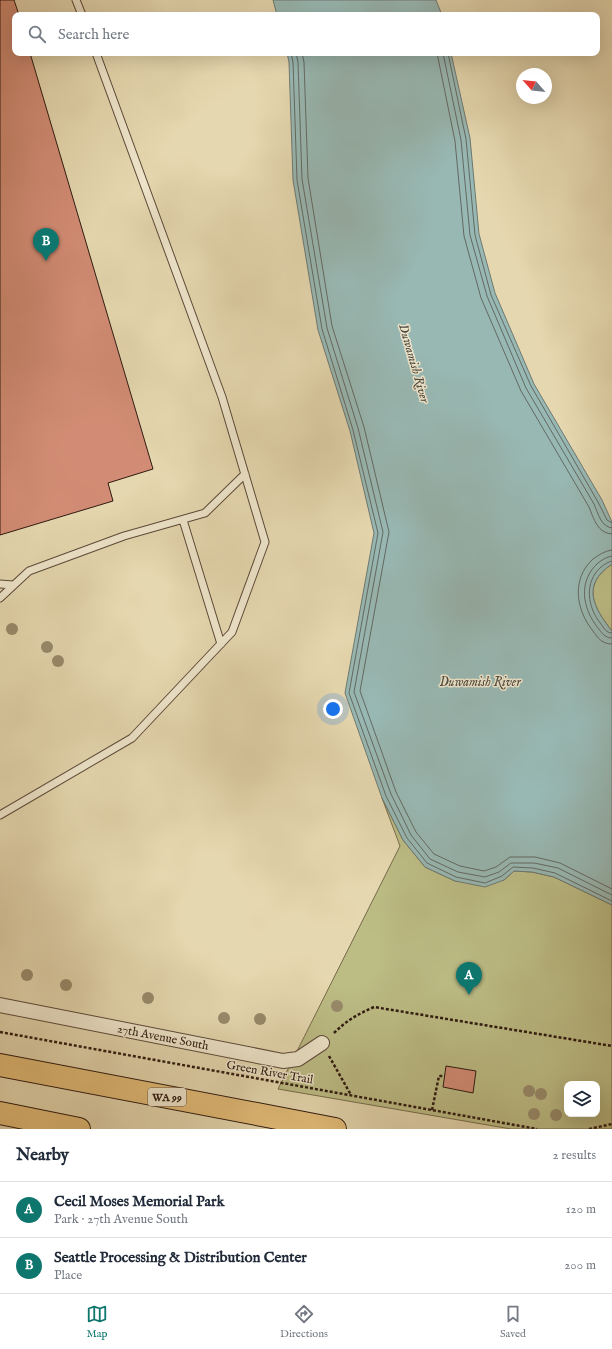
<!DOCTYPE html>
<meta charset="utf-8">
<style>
:root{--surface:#fff;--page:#f6f6f7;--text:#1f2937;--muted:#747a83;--line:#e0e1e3;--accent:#0f766e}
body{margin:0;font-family:"IM FELL English",serif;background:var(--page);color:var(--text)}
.controls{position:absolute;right:12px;bottom:12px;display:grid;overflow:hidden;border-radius:8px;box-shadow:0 4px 16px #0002}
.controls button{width:36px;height:36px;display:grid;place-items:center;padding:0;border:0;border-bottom:1px solid var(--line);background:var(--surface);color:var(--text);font:20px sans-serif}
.compass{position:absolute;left:516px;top:68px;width:36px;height:36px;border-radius:50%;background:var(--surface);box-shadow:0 4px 16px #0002;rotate:297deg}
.you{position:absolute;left:333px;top:709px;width:14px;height:14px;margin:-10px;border:3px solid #fff;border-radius:50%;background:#1a73e8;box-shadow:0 0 0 6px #1a73e833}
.badge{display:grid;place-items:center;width:26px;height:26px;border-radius:50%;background:var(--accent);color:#fff;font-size:13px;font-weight:700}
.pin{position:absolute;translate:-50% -33px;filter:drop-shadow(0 1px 2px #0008)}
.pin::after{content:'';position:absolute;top:21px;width:14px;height:12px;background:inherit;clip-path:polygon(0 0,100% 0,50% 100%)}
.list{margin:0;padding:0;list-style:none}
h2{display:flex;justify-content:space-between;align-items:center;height:52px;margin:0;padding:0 16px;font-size:17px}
h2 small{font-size:13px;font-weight:400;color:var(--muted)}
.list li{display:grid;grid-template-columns:26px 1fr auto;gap:12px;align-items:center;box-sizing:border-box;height:56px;padding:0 16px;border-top:1px solid var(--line)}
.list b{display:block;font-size:15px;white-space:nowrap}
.list p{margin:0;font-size:13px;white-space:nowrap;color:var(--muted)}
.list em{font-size:13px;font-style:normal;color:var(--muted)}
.icon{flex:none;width:22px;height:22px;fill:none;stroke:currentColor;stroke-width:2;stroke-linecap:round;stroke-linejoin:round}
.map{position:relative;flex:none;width:612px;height:1129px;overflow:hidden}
.search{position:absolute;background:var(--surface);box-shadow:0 4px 16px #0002;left:12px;right:12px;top:12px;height:44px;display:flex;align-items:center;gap:10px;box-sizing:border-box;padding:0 14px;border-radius:8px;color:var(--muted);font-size:15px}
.sheet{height:164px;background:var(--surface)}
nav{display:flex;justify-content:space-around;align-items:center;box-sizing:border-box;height:56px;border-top:1px solid var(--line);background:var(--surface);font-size:11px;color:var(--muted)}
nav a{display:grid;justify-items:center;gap:2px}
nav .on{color:var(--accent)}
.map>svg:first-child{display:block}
.green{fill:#bcbc85;stroke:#756b4a;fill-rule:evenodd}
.water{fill:#98b8b3;stroke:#6e7972}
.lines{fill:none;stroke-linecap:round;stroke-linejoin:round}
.shore{stroke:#636962;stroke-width:1}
.building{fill:#d28c75;stroke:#2e1a10}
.lane-casing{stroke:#5c4938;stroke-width:9}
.street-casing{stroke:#5c4938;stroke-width:16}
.highway-casing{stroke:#2e1a10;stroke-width:24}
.path{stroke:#2e1a10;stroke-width:2.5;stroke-dasharray:3 2;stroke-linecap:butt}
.lane{stroke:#eee5cb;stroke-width:7}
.street{stroke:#eee5cb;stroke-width:14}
.highway{stroke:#e2bc78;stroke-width:22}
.tree{fill:#988a6b}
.labels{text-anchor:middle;stroke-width:3;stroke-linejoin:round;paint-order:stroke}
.shield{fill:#eee5cb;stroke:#685748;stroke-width:1}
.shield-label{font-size:11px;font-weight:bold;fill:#2e1a10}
.street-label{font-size:12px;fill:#2e1a10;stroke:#eee5cb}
.water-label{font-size:13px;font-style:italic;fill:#4e4941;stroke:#eee5cb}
</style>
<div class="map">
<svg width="612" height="1129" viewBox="0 0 612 1129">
<rect width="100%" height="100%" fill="#e5d7af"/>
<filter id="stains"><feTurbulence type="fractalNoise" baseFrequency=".005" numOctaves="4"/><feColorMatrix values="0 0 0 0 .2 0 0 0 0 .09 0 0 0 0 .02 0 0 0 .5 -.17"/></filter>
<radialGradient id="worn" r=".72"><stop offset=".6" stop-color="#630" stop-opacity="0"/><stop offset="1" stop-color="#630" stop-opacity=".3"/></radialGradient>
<!-- green -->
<path class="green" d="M612,564V631C593,607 581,585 612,564Z
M382,798L403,840L425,867L455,881L504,880L514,871L532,872L554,877L612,905V1129H511L278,1089L400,846ZM567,1084H597V1114H567Z"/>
<!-- water -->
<path class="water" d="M273,0H436L442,15H277Z
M287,53H451L470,138L479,234L495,293L534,384L602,500L612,522V564C581,585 593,607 612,631V905L554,877L532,872L514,871L504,880L485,887L455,881L425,867L403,840L382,798L345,693L374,533L350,431L318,330L293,180L289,62Z"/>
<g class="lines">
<!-- shore -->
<path class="shore" d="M291,53L293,62L297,180L322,329L353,430L378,533L349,693L386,796L407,838L427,863L456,877L485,883L502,876L513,867L533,868L555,873L612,901
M296,53L298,62L302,179L327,328L358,428L383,532L354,692L391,794L411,835L430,859L458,872L485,877L499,872L511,863H534L558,868L612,895
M302,53L304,62L308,178L332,326L364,427L389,532L360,691L396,792L416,832L434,854L460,866L484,871L496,867L510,857H535L560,863L612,889
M437,53L455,141L464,236L481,298L521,391L589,507C594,519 597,533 612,534
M443,53L461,140L470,235L487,296L526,388L594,504C598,513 601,527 612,528
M448,53L466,139L475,235L491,295L531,386L598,502L607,520L612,523
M612,550C604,551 599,555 593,559C571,579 576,610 593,631C598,638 602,644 612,644
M612,556C606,557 602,560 598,563C578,581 582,608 598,628C602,633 605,638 612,638
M612,561C608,562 605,564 601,567C584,582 587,607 601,624C604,628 606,633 612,633"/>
</g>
<!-- building -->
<path class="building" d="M0,0H14L19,15H15V53H30L153,469L108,483L113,501L0,535Z
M446,1066L476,1071L473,1093L443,1087Z"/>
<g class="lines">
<!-- lane casing -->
<g class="lane-casing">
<path id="lane" d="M76,0L82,15
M183,520L221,644
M0,584L13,585
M0,598L29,571L124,536L205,513L245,474
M0,815L132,738L232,632L265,542L222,397L96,53"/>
</g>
<!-- street casing -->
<g class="street-casing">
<path id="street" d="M0,1005L283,1061L298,1059L322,1043"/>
</g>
<!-- highway casing -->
<g class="highway-casing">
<path id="highway" d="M0,1065L335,1129
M0,1113L79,1129"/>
</g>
<!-- path -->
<path class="path" d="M0,1032L537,1129
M334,1033C346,1021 358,1014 374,1007L612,1046
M329,1056L351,1095
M432,1110L439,1076H445
M589,1129L612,1124"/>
<!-- lane -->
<use href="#lane" class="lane"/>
<!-- street -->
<use href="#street" class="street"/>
<!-- highway -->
<use href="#highway" class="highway"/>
</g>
<!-- trees -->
<g class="tree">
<circle cx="12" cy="629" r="6"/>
<circle cx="47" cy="647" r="6"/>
<circle cx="58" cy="661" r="6"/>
<circle cx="27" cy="975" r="6"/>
<circle cx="66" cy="985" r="6"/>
<circle cx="148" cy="998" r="6"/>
<circle cx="337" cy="1006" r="6"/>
<circle cx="224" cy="1018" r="6"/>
<circle cx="260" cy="1019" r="6"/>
<circle cx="529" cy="1091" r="6"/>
<circle cx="541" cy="1094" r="6"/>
<circle cx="534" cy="1114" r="6"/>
<circle cx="556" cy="1115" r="6"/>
</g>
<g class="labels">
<!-- shield labels -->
<rect class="shield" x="148" y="1088" width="38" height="18" rx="3"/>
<g class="shield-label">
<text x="167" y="1101">WA 99</text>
</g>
<!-- street labels -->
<g class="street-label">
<text transform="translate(163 1037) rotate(11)" y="4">27th Avenue South</text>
<text transform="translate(270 1072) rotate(10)" y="4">Green River Trail</text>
</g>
<!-- water labels -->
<g class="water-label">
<text transform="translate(415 363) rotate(74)" y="5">Duwamish River</text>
<text x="480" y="686">Duwamish River</text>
</g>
</g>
<rect width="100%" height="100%" filter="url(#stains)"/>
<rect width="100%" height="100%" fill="url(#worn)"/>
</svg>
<div class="controls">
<button><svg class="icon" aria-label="layers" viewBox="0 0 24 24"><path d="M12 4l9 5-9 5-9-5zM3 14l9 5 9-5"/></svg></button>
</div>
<svg class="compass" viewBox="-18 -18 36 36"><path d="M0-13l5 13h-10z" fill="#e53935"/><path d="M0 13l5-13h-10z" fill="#747a83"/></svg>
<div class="you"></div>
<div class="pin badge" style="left:469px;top:995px">A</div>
<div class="pin badge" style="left:46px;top:261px">B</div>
<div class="search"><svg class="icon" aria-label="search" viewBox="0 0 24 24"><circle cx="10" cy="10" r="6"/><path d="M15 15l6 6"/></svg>Search here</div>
</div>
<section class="sheet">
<h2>Nearby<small>2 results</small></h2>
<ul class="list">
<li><span class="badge">A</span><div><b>Cecil Moses Memorial Park</b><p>Park · 27th Avenue South</p></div><em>120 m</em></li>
<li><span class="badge">B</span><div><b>Seattle Processing &amp; Distribution Center</b><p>Place</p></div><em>200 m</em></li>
</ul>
</section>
<nav>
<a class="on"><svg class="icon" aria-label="map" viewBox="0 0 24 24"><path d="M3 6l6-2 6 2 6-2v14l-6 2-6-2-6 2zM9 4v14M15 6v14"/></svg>Map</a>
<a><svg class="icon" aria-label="directions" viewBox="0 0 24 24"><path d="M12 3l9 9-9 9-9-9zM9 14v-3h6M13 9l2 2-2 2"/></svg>Directions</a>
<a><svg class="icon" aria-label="saved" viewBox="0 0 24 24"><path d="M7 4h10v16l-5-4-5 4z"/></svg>Saved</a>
</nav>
